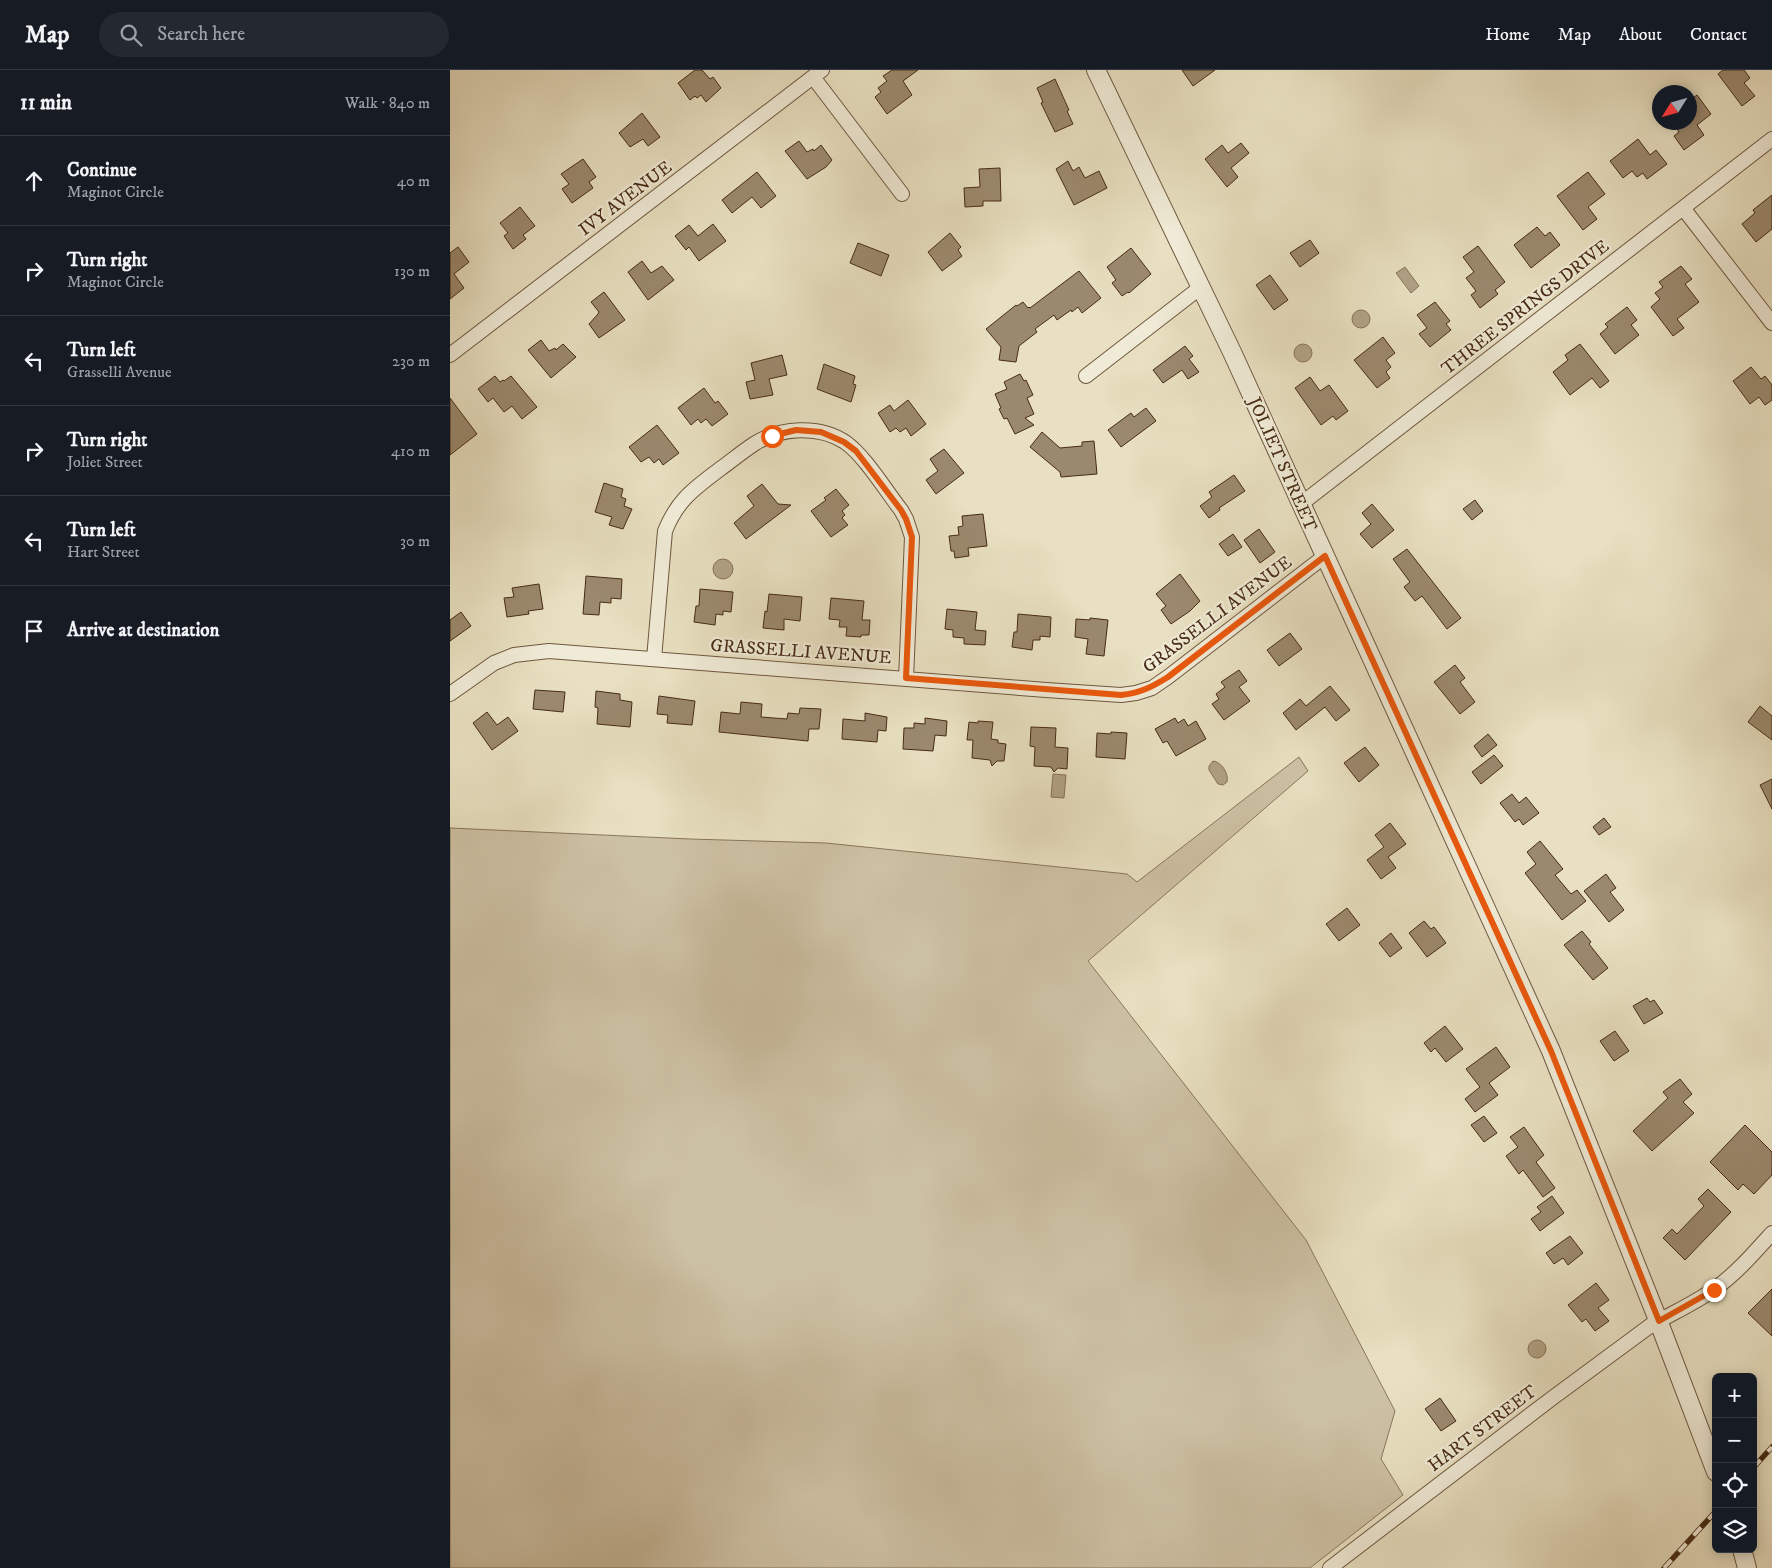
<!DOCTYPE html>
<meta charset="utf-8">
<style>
:root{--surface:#171b24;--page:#242831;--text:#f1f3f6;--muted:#9ea1a6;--line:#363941}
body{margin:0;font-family:"IM FELL DW Pica",serif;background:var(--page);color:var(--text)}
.controls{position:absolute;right:15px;bottom:15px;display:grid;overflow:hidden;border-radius:8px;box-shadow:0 2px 12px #0003}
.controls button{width:45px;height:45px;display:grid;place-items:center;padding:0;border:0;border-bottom:1px solid var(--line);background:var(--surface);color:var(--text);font:25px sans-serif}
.compass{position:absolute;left:1202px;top:15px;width:45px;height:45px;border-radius:50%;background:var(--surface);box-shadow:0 2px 12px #0003;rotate:233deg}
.stop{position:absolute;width:15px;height:15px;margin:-11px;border:4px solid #ea580c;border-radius:50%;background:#fff}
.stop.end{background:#ea580c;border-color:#fff;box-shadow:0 1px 5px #0008}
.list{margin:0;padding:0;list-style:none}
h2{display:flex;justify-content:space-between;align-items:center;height:65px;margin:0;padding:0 20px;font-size:21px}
h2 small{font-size:16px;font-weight:400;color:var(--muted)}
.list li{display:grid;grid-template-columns:32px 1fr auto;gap:15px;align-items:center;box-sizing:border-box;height:90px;padding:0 20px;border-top:1px solid var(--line)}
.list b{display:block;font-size:19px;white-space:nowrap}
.list p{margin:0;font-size:16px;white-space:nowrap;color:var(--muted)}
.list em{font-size:16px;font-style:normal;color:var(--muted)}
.icon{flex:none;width:28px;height:28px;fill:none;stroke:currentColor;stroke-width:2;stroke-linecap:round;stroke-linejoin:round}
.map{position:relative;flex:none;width:1322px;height:1498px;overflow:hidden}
header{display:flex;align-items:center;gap:30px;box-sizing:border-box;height:70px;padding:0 25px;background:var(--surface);border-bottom:1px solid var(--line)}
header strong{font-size:24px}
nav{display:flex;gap:28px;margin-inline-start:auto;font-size:18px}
.search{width:350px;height:45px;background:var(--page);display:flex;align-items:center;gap:12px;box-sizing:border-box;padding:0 18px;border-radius:28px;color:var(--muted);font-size:19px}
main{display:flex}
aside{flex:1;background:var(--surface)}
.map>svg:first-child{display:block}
.green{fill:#cdc1a4;stroke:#8a765c}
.water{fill:#b1a286;stroke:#877258}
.building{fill:#9b896e;stroke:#472b14}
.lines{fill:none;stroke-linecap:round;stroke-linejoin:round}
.minor-casing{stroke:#6f583f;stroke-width:16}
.tertiary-casing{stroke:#6f583f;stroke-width:20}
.minor{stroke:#f0ebd7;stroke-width:14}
.tertiary{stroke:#f0ebd7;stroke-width:18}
.rail-casing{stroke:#472b14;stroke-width:5.5}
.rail{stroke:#f0ebd7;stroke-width:4;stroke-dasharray:11;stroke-linecap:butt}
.route{stroke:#ea580c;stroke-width:6}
.labels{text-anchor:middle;stroke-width:4.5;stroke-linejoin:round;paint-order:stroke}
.street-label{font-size:18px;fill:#472b14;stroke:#f0ebd7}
</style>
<header>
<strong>Map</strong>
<div class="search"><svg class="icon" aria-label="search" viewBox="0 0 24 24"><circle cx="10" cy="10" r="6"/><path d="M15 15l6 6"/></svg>Search here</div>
<nav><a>Home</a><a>Map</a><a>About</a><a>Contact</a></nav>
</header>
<main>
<aside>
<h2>11 min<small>Walk · 840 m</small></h2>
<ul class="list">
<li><svg class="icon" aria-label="ahead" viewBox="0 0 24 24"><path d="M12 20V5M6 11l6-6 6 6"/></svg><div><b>Continue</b><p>Maginot Circle</p></div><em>40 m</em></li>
<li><svg class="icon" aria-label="right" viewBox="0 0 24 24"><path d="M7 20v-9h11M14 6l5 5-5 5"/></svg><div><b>Turn right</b><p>Maginot Circle</p></div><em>130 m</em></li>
<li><svg class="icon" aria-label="left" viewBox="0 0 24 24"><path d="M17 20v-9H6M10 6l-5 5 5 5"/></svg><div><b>Turn left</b><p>Grasselli Avenue</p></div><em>230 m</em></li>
<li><svg class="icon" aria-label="right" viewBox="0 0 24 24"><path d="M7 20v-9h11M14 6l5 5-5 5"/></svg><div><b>Turn right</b><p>Joliet Street</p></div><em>410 m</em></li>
<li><svg class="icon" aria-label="left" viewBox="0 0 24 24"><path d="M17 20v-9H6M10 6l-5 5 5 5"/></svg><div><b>Turn left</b><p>Hart Street</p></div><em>30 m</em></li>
<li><svg class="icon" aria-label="arrive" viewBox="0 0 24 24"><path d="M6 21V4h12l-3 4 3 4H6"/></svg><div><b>Arrive at destination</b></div></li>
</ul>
</aside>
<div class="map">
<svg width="1322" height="1498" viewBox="0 0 1322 1498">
<rect width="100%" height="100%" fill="#e8e0c1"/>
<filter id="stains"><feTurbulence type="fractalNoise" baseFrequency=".004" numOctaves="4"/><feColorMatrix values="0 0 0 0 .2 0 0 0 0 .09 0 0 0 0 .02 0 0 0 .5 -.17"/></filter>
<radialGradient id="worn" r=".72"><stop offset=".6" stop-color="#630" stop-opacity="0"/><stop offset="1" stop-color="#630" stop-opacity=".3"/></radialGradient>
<!-- green -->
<path class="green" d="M849,687L858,701L638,891L856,1170L945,1341L931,1389L953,1425L860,1498H0V758L240,769L376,773L677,804L687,812Z"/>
<!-- water -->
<path class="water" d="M955,197L969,216L961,223L946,203Z
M902 249a9 9 0 1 1 18 0a9 9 0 1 1-18 0Z
M844 283a9 9 0 1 1 18 0a9 9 0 1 1-18 0Z
M263 499a10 10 0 1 1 20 0a10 10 0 1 1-20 0Z
M763,691C772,692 779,704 777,712L773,715L768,714L759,700V696Z
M603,704L616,705L614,728L601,727Z
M1078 1279a9 9 0 1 1 18 0a9 9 0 1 1-18 0Z"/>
<!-- building -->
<path class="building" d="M245,0H252L260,9L263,7L271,18L256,32L251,25L247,28L245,26L240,30L228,13Z
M442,0H468L453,11L462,25L437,44L425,27L431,22L428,18L437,11L433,6Z
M732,0H765L743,16Z
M1273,0H1294L1300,8L1294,13L1305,26L1292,36L1268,4Z
M605,9L619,40L617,41L623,54L605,62L591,33L593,32L587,18Z
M1247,25L1261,44L1247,55L1254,65L1234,80L1224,66L1229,62L1222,52H1240V30Z
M192,43L210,67L198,76L193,69L180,77L169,63Z
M1188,69L1200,85L1206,80L1217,94L1197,109L1193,103L1187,107L1182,101L1173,108L1160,91Z
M349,71L357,82L363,79L364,81L371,75L382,90L376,97L357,109L335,81Z
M791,73L799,83L781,98L788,107L777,117L755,89L772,75L778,83Z
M133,89L146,107L139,112L143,118L122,133L112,119L119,114L111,104Z
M618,91L623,101L629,97L635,108L649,101L657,118L624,135L606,99Z
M550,98L551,131H533V136L515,137L514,118L530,117L529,99Z
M307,102L326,126L311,138L302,127L282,143L272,130Z
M1138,102L1155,124L1138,137L1147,149L1133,160L1107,126Z
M1322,125V159L1306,172L1292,154L1305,143L1303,140Z
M70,137L85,156L73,165L76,169L63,179L54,166L58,163L50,153Z
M263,154L276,171L249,191L239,177L236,180L225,166L239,155L248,166Z
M1087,157L1095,166L1100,162L1110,175L1081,198L1064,175Z
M500,163L511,177L508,180L512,186L492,201L478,182Z
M860,170L869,183L850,197L840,183Z
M408,173L439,185L431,206L400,193Z
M1028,176L1055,212L1045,220L1048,224L1030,238L1021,225L1026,221L1016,208L1024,202L1013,187Z
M8,177L19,192L4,204L14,218L0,229V183Z
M681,178L701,204L679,223L678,222L672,226L662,213L666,210L657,197Z
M192,191L201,203L212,196L224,210L198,230L178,202Z
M1231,196L1242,209L1235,214L1249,232L1227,249L1234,258L1223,266L1201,237L1210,229L1205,223L1213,217L1209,212Z
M629,201L651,228L632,243L628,237L622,242L621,240L607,250L604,245L585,259L587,262L569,276L566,292L549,290L551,277L536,259L566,235L567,236L573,232L578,238L579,237L580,238Z
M820,205L838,230L824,240L806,215Z
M154,222L175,250L149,268L139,254L148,244L149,242L141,232Z
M985,232L1000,251L996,254L1001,260L980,277L969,264L977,258L967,245Z
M1177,237L1187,250L1181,255L1189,265L1165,284L1150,264L1158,257L1155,254Z
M933,267L945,283L936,290L941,297L936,302L940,308L927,318L904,290Z
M91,270L99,281L105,278L106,280L113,274L126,287L101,308L78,280Z
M1130,274L1159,311L1150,318L1142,308L1120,325L1103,302L1118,290L1115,285Z
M735,276L743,286L739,289L749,302L738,309L732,300L713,313L703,300Z
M332,285L337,305L319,309L323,325L300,329L296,312L305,310L301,293Z
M374,294L405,306L403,314L406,315L401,332L367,319Z
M1301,297L1311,309L1315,306L1322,315V330L1315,335L1309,327L1300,334L1283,311Z
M570,304L574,311L576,310L583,325L577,328L584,344L575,348L584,355L565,364L557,348L554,349L549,339L551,338L545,324L557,319L554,312Z
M45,306L50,312L53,310L54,311L61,306L87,337L72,349L62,336L54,342L43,328L38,332L28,319Z
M860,307L870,321L879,315L898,341L886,350L883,346L871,355L845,318Z
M254,318L265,333L268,331L278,344L262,356L256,349L251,353L248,349L241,355L228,338Z
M0,328L27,364L0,385Z
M458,330L476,354L461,366L456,358L450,362L446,358L440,362L428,343L440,335L444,341Z
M696,338L706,351L671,377L658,360L681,343L684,347Z
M207,355L229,383L213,395L209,389L204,393L199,387L191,392L179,377Z
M592,362L610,378L632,376V372L644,371L647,404L611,407L610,402L580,377Z
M494,379L514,403L486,424L476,410L488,401L480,389Z
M784,405L795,421L769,438L770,440L759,448L750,436L762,427L759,422Z
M154,413L173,419L171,427L176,429L174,436L182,439L173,459L159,455L162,447L145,442Z
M312,414L328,434L341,435L296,469L284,453L304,436L297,426Z
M386,419L399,435L392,441L395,445L392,448L398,455L381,467L361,441L376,430L374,428Z
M1025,430L1033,441L1022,450L1013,439Z
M922,434L944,460L922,478L910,464L921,454L912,443Z
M533,444L537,476L518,478L519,486L505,488L504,481H501L499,466L509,465L508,457L513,456L512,446Z
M809,459L825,482L810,493L794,470Z
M783,464L792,477L778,486L769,474Z
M957,479L1011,548L997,559L972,526L965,531L954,517L960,512L943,489Z
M730,504L750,531L740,541L721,554L711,540L716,536L706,524Z
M136,506L172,509L171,529L161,528V533L150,532L149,545L133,544Z
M89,514L93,539L78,541L79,544L57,547L54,528L64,527L62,518Z
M250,519L283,522L281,542L273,541V545L266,544L265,555L244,552L246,536H249Z
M319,524L352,527L350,551L334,549V560L313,558L315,541L317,542Z
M381,528L414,531L412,550H420L419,565H411V567L396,566L397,557H389L390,550L379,549Z
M497,539L527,542L525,560L536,561L535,575L514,574V568L503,567V560L495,559Z
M11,542L21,556L0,571V550Z
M568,544L601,547L600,567L590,566V570H583L582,580L562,577L564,562H567Z
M640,548L658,550L654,586L636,584L638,569L625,567L626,549L640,550Z
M840,563L852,579L829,596L817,580Z
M1005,595L1015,608L1010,612L1025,632L1010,644L984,612Z
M789,600L797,611L789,617L800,631L774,650L762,634L769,629L766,624L775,617L771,612Z
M880,616L900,640L886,651L875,637L846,660L833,643L850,629L856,636Z
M85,620L115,622L113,642L83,639Z
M146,621L170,624V630L182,632L180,657L147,654L148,638L145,637Z
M209,626L245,631L242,655L217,653L218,645L207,644Z
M291,632L312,634L311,647L337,649L338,643L349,644L350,638L371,639L369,659H359L358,671L269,662L271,642L290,644Z
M1310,636L1322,646V670L1298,652Z
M37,642L47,655L58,647L68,661L42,680L23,653Z
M415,643L437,647L436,661L428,660L427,672L392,669L393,649L415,651Z
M475,648L497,651L496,666L485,665L483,681L453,679L454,658H464V653L475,654Z
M725,648L728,653L734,649L738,656L746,651L756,669L726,686L717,671L713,673L705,659Z
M528,651L543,652L541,669L548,670V673L556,674L554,691H547L542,696L540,690L522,688L523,670H517L519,652L528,653Z
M581,657L606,658L605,677L618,678L617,699L608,698L604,702L601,697L584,696L585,677L580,676Z
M661,662L677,663L675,689L646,687L647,663L661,664Z
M1038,664L1047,675L1032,687L1024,676Z
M915,677L929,695L909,712L894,693Z
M1044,685L1053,696L1031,714L1022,702Z
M1322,709V739L1310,715Z
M1062,724L1069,733L1076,727L1089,743L1073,755L1069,749L1065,752L1050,733Z
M1154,748L1161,757L1149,765L1143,757Z
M940,753L956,774L938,787L946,798L931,809L917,790L934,777L925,765Z
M1090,771L1113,799L1105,805L1121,824L1127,820L1136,831L1112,850L1075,803L1086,794L1077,782Z
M1156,804L1166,818L1160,822L1174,840L1159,852L1134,821Z
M897,838L910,855L889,871L876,854Z
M974,851L981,859L984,857L996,873L977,887L959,863Z
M1132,861L1141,872L1139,874L1158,898L1143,910L1114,875Z
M941,863L952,878L940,887L929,873Z
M1197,928L1200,932L1204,930L1213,943L1194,954L1183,936Z
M995,956L1013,979L996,992L985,978L981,982L974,973Z
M1165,961L1179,981L1164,991L1150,971Z
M1046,977L1060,997L1039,1013L1048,1025L1025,1042L1015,1029L1030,1017L1016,999Z
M1230,1009L1242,1024L1233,1032L1244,1043L1202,1081L1183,1061L1218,1028L1213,1022Z
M1034,1046L1047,1063L1034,1072L1021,1055Z
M1295,1055L1322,1082V1105L1304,1124L1293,1114L1288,1120L1260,1092Z
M1074,1057L1094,1085L1086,1092L1105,1118L1093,1127L1073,1100L1069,1104L1056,1086L1068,1077L1060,1067Z
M1258,1119L1281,1142L1235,1190L1213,1168L1222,1159L1227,1164L1254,1136L1248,1129Z
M1102,1126L1114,1143L1090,1161L1081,1149L1091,1142L1087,1137Z
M1120,1166L1133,1183L1118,1195L1113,1188L1104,1194L1096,1183Z
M1146,1213L1159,1230L1148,1238L1159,1251L1145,1261L1136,1249L1132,1252L1118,1235Z
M1322,1219V1266L1298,1243Z
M990,1328L1006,1351L991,1361L975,1339Z"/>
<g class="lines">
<!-- minor casing -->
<g class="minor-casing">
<path id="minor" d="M363,7L452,124
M1233,138L1322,253
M0,285L372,0
M636,306L751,217
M851,434L1322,69
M204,589L215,461C228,429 244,419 270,399C281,391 292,382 304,374C330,357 369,355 395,372C415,386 436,421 451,440L456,449L462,467L456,609
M0,624L44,593L64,585L99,581L596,620L671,625L686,623L702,618L718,607L875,486
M1209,1251C1227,1241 1246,1232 1263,1220C1286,1204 1304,1183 1322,1163
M880,1498L1101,1329L1208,1250"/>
</g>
<!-- tertiary casing -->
<g class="tertiary-casing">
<path id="tertiary" d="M646,0L782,282L1101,981L1208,1250L1266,1402
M1292,1479L1297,1498"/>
</g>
<!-- minor -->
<use href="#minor" class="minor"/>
<!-- tertiary -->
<use href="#tertiary" class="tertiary"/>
<!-- rail casing -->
<g class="rail-casing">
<path id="rail" d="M1303,1398L1322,1377
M1214,1498L1266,1441"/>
</g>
<!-- rail -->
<use href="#rail" class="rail"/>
</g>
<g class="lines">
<!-- route -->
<path class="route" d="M322,366L346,360L371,362L394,372L406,381L451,440L456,449L462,467L456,608L671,625C690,623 702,617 718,607L875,486L1101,981L1209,1251L1264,1220"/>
</g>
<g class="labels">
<!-- street labels -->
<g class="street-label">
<text transform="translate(175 128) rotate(-37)" y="6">IVY AVENUE</text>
<text transform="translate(1075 237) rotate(-38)" y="6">THREE SPRINGS DRIVE</text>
<text transform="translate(833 394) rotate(66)" y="6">JOLIET STREET</text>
<text transform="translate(767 544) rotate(-37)" y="6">GRASSELLI AVENUE</text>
<text transform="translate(351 581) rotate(4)" y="6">GRASSELLI AVENUE</text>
<text transform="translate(1032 1358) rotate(-37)" y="6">HART STREET</text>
</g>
</g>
<rect width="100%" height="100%" filter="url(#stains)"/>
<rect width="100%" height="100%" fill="url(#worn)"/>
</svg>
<div class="controls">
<button>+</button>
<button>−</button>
<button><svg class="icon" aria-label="locate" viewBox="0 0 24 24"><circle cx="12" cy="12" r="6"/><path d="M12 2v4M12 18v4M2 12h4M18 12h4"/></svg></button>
<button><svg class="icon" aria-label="layers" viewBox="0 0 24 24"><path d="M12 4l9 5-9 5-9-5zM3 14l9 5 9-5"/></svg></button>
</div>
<svg class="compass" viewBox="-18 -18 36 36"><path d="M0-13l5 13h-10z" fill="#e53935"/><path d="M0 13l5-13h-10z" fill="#9ea1a6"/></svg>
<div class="stop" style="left:322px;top:366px"></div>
<div class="stop end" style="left:1264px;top:1220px"></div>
</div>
</main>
